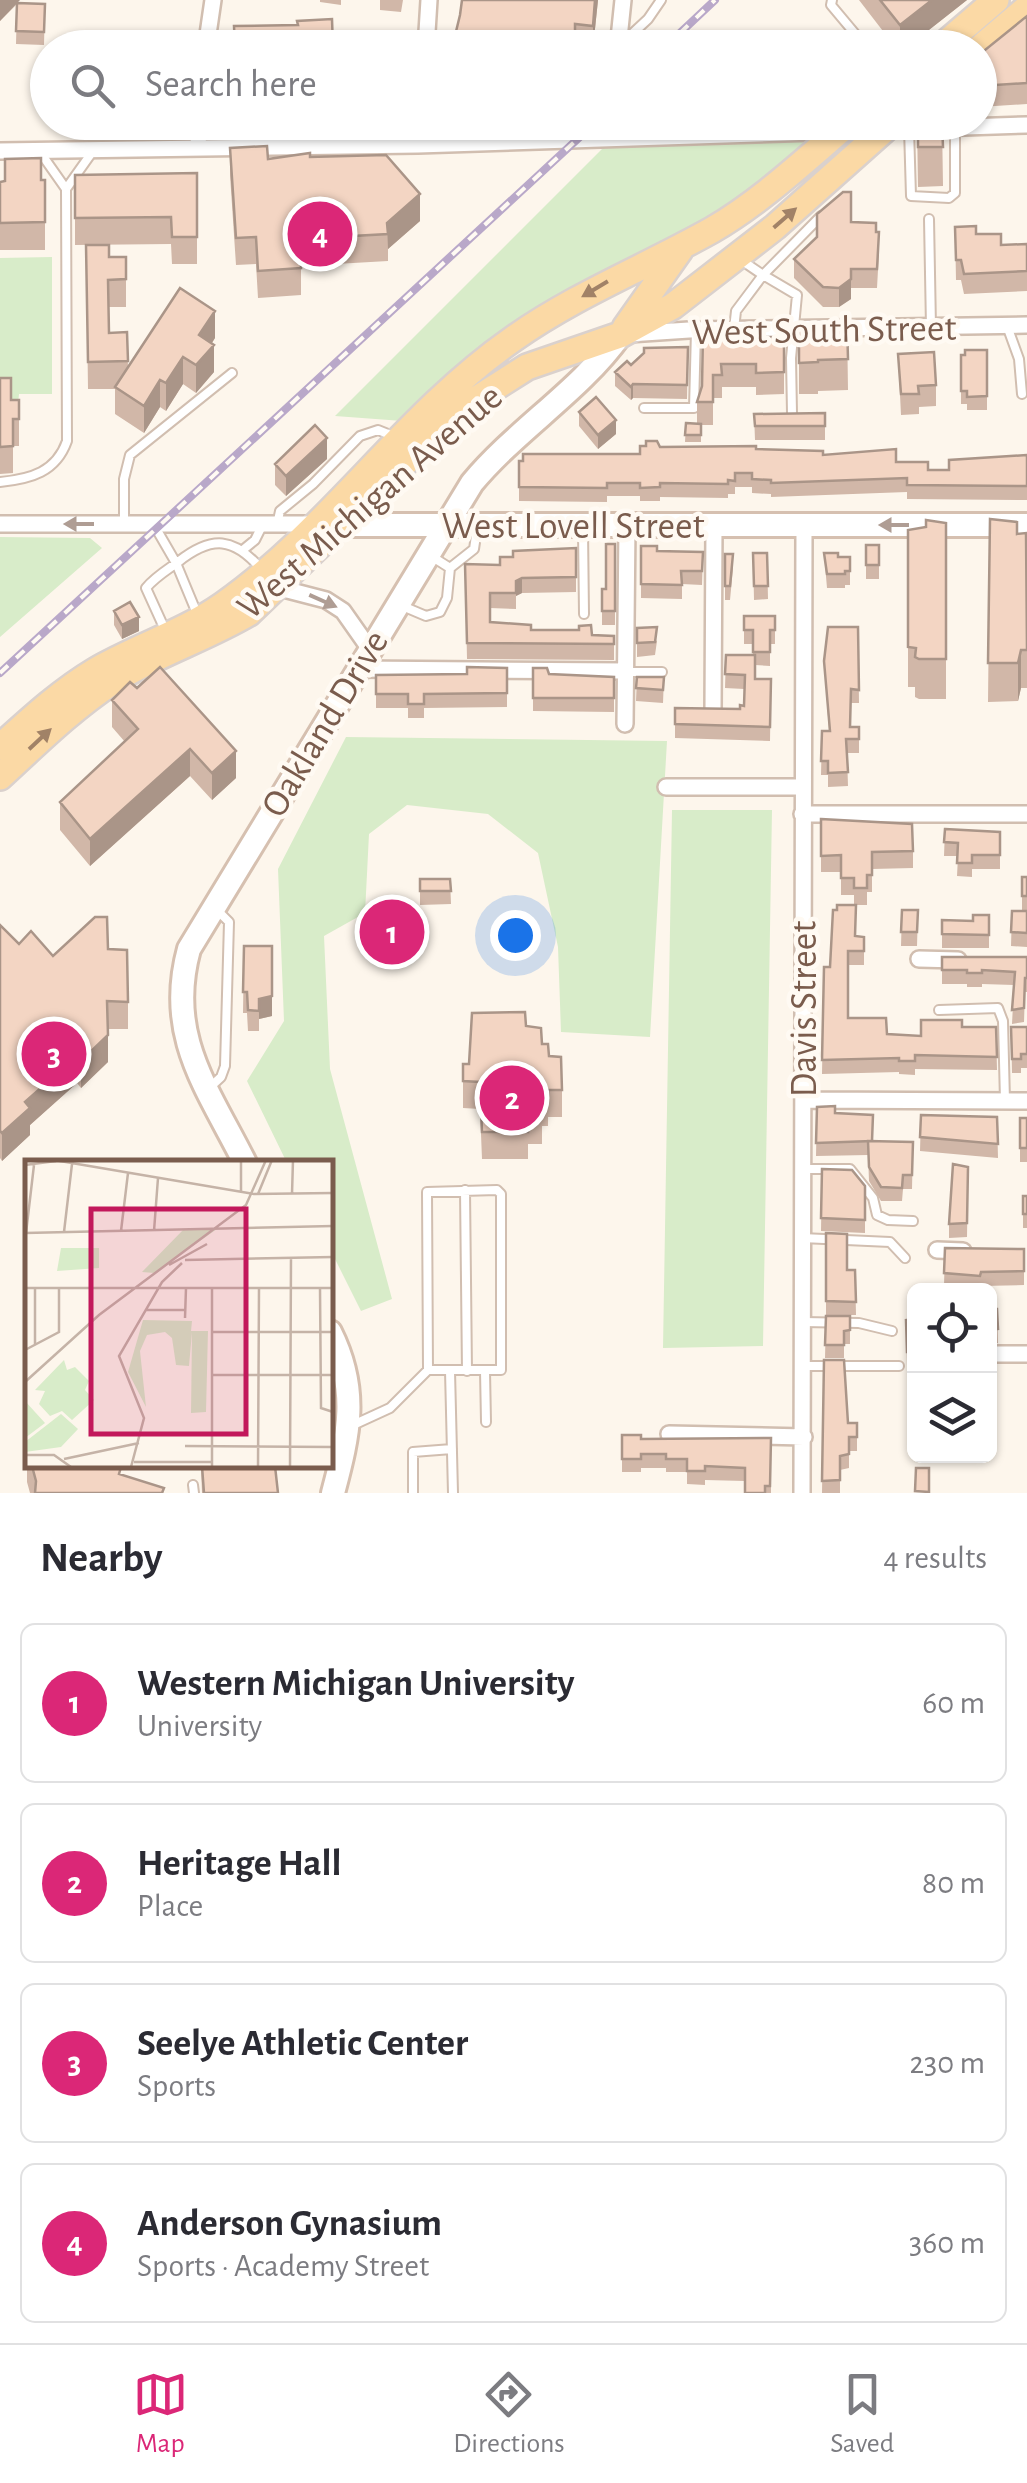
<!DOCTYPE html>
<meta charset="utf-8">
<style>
:root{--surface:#fff;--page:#f7f7f7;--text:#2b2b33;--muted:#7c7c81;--line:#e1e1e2;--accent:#db2777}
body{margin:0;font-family:"Alegreya Sans",sans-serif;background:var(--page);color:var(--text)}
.controls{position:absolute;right:30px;bottom:30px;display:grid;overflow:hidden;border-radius:15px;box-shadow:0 2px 8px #0004}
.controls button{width:90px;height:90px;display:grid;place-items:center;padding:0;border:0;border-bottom:2px solid var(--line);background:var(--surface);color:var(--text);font:50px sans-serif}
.you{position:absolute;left:515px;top:935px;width:35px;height:35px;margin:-25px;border:8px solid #fff;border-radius:50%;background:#1a73e8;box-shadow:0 0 0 15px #1a73e833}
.badge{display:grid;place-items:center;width:65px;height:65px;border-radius:50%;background:var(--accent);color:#fff;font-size:32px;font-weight:700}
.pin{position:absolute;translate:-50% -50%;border:5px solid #fff;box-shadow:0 2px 10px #0006}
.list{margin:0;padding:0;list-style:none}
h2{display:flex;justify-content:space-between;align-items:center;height:130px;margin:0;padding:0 40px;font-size:42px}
h2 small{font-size:32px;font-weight:400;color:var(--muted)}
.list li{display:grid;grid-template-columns:65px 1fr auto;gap:30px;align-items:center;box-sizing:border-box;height:160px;margin:0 20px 20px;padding:0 20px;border:2px solid var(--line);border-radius:15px}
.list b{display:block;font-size:38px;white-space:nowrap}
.list p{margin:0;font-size:32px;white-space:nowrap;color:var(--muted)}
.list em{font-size:32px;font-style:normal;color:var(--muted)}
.icon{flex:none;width:55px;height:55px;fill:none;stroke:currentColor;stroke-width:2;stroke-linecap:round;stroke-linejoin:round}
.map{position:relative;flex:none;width:1027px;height:1493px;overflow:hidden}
.search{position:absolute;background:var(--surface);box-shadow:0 2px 8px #0004;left:30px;right:30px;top:30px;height:110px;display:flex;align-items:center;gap:25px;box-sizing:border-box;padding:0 35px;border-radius:55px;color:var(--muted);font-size:38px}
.sheet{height:850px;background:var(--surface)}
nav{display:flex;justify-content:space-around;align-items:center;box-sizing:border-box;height:140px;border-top:2px solid var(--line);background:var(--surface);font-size:28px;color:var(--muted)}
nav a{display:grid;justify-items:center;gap:5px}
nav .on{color:var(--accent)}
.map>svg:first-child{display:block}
.green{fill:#d8ecc9}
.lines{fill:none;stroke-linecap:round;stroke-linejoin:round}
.lane-casing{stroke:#d1beb0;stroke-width:12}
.street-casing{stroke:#d1beb0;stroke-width:20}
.secondary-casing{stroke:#d6c0b0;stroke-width:28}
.primary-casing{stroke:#dad1cd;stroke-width:30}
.lane{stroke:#fff;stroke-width:8}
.street{stroke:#fff;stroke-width:15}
.secondary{stroke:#fff;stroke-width:22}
.primary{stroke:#fbd9a5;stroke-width:25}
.rail-casing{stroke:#b9a8c9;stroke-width:8}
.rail{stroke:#fffaf3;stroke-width:4;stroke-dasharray:11;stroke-linecap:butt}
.wall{fill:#d1b7a8}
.shaded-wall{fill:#aa9588}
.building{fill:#f3d5c3;stroke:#aa9588;stroke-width:2.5}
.oneway{fill:#a18267}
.oneway2{fill:#af9d94}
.labels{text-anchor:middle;stroke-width:9;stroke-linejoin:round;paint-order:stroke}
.street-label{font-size:38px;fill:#7a5c4d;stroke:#fffaf3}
.inset-road{fill:none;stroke:#c5b3a7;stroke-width:2.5}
.view{fill:#c2185b;fill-opacity:0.15;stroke:#c2185b;stroke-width:5}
.inset-edge{fill:none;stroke:#7a5c4d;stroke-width:5}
</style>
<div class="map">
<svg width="1027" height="1493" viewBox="0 0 1027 1493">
<rect width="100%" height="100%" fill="#fdf6ec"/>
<!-- green -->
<path class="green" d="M838,133L748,206L610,280L416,422L335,416L612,139Z
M52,257V394H19L18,404L0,405V258Z
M0,537L90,538L102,548L0,637Z
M346,737L667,741L650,1037L561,1032L558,947L538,853L488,814L407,805L369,834L365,913L324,936L330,1069L392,1299L361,1311L330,1249V1163H287L247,1081L284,1021L278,869Z
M672,810H772L763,1346L663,1348Z"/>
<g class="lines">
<!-- lane casing -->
<g class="lane-casing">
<path id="lane" d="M832,0L831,5L867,48
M619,46L648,19L661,0
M909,128L911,196L949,198L955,193V127
M40,152L66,189
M929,219L931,327
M1007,326L1019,359L1022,394
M734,329L736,311L763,275L741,260
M644,408H694L696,330
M792,413L791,358L797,295L763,275L821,216
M0,482C31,479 56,472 67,441L66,189L93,151
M124,524V479L130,455L232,373
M154,525L176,563L198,616
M277,525L280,511L313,484L360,436L378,430L393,436
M583,530L584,614
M244,549L255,540L262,526
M450,568L474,549L477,529
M400,605L426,616L440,612L447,598L450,568L431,556
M166,632L146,588C155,577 167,570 178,562C212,535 234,537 262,570
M625,672H662
M939,1010L998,1008L1003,1021L1005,1101
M208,1089L221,1077L225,1066L229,922L217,910
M803,1169H850L873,1198L877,1215L888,1220L913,1221
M465,1190L467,1371
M802,1238L890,1242L905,1258
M803,1322L859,1323L892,1331
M804,1366H899
M450,1371L453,1493
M485,1371L486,1422
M353,1425L390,1408L428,1370H501V1194L497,1190L427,1192L428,1370
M193,1485L194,1493
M413,1493V1452L452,1449"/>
</g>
<!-- street casing -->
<g class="street-casing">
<path id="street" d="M206,48L213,0
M426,48L429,0
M618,48L623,0
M418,145L420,122
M198,147L199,122
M0,151L418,145L1027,125
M629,334L689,330L1027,325
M0,524H317
M272,586L326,600L343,611L369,648
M357,669L625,671
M713,711L714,525
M625,724L627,525
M666,787H801
M802,814H1027
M919,959L958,960
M803,1100L1027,1101
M937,1250L963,1251
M990,1354H1027
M669,1434L804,1437
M802,1493L804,525"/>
</g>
<!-- secondary casing -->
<g class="secondary-casing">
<path id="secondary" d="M331,525H1027
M245,1163C208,1089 165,1036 189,949L472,483C517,429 580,391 620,335
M330,1332C359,1390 349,1433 333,1493"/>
</g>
<!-- primary casing -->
<g class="primary-casing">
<path id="primary" d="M940,48L996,0
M980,48L1027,8
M625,328L680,250
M0,747C30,720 60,692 95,671C136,647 183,633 223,605C331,529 404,415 513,339C575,295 646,267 712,230C762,201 806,159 850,122
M0,777C36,744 70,710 112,682C154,655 205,639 249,613L461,409L527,367L620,335L673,306L775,227L893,122"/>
</g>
<!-- lane -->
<use href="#lane" class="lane"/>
<!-- street -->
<use href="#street" class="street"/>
<!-- secondary -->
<use href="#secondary" class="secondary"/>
<!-- primary -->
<use href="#primary" class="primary"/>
<!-- rail casing -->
<g class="rail-casing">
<path id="rail" d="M664,48L715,0
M0,673L596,122"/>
</g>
<!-- rail -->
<use href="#rail" class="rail"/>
</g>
<!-- wall -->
<path class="wall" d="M0,0L17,3L45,4L44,45L16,44L17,4L0,21Z
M320,0H341V5L320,2Z
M380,0H403L401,12L380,10Z
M598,0L593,48H452Z
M859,0H967L906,48H896Z
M1027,16V104L980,107V54Z
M917,122H942L943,186L918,187Z
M230,148L268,159L310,157L420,221L388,249V261L301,266V295L258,298L256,264L236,265L230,175Z
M197,173V264H172L171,244L75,245V175Z
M45,180V250H0V182Z
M851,222L876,232L879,252L877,288H851V299L839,307H823L794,278V259Z
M955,227L976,234L1001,245L1027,244V291L964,294L961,280H956Z
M86,245L109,257H126V307H108L109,333L127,332L128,367L215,338L212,343L214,372L196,393L183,384L166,411L160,407L144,433L115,414V389H88Z
M847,322L848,390L818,391V394H799V328H830Z
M750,337H784V394L756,395V387H722V398H713V425H701V442H685L686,423H697V402L702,386Z
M688,347L687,399L633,398L631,400L615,386V372L631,365Z
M987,350V410H967V404H961V355Z
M898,354L936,385V406L919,407V414L901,415Z
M0,378L11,400H19V446H13V473L0,474Z
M579,412L616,434L598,449L579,426Z
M825,413V440H755L754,414Z
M660,447L756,449L823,455L896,462L928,470H949L1027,455V500L907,499V492L771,497V494L752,493V487H735V494H728V498L660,497V501H640V496H607V502L519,501V461L640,454Z
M327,459L286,496L275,485V464Z
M990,519L1017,534L1027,565V688H1021L1018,701L988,702Z
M946,523V699H919L915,697V687H908V530Z
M615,544V625H602V589H606Z
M866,545H879V579H866Z
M641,546L657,551L703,552L702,585L682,584V599L641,598Z
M576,548V592L522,593L516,596V609L490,608V622L531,630L614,636V660L467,659L465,564L500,565L513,557Z
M753,553H767L768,599L754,600Z
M824,553L838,557H850V585H845V588H827Z
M725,554L733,568L730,600H725Z
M114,611L139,631L122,639L114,625Z
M744,616H775V644H770V666L755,665V679H771L770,741L675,738V708L740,709L744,706V689L725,688L726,655H753V644H744Z
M858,627L859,703H851L850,727H859V753H847L848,786L828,787V775H821L822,731H829L824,661Z
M637,628L657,641L655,655L637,657Z
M507,668V707L424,708V718H408V708H376V675L467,674Z
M533,668L549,674L614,677V712L533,711Z
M637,677H664L663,703L636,701Z
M112,700L236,778L212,800L190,776L90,866L60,830V802L125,742L112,727Z
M821,819L913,851V868L872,869V892H867V905H854V895H841V872H821Z
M945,829L1000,832V869H972V877L957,876L958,856H944Z
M1022,877H1027V910H1022Z
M420,879H450L451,904L420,905Z
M902,910H918L917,946H901Z
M1012,911H1027V947L1011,946Z
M989,915V948H942V920L973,921Z
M0,925L19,944L53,956L108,949L128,1002V1029H108V1062L81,1088L77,1083L30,1125V1135L2,1161L0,1158Z
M856,936L864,937V965H848V1018L887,1034L921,1036L962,1027H996L997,1070L915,1069V1075L899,1074V1072L822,1074L824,967H830Z
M244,946L272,1016L259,1019V1031H248L247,1013H243Z
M942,957H1027V992H1025L1024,1022L1012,1024L1014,985L982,984V987H967V984H942Z
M526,1026L542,1044L549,1056L562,1090V1117H548V1126H542V1144H528V1159H482L480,1109L463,1108V1064H469Z
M1011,1027H1027V1068H1021V1073H1012Z
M817,1107L835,1113L872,1141L913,1142L912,1189H903L902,1201H881L869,1181L868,1155L816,1156Z
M921,1115L997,1117L998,1158L920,1151Z
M1020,1118H1027V1162H1020Z
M968,1167L967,1237L949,1238V1224Z
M822,1169L865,1186V1233L821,1231Z
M1023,1196H1027V1228H1023Z
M826,1233L847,1270H855L856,1315H826Z
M945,1248L1024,1249V1285L981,1286L980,1290L944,1286Z
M990,1309H997L998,1343L990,1344Z
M826,1316H850V1344H844V1358H825Z
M914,1319V1366H907L906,1320Z
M824,1360L848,1423H857V1451H849V1468L840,1470V1493H822Z
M622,1435L641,1439L771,1438V1493H745V1481L705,1480V1485L687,1484V1472H666V1468H641V1472H622Z
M27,1442L28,1466H67L121,1474L164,1493H30L27,1482Z
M201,1466L278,1493H202Z"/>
<!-- shaded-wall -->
<path class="shaded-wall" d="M0,0H20L0,21Z
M595,0H598L593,48V26Z
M932,0H967L906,48H900V25Z
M420,194V221L388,249L387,223Z
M851,279V299L839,307V288Z
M215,311V338L201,359L214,345V372L196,393V365L199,335Z
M183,357V384L166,411V383Z
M160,380V407L144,433V406Z
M633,384V398L631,400V387Z
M616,420V434L598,449V435Z
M327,438V459L286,496V476Z
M522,578V593L516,596V581Z
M139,617V631L122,639V625Z
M1021,650V688L1018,701V663Z
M190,749V776L90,866V839Z
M236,751V778L212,800V773Z
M272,946V1016L259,1019V999Z
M108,1035V1062L81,1088V1061Z
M77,1056V1083L30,1125V1135L2,1161V1133L25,1102Z"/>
<!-- building -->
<path class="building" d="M462,0H595L593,26L575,24V48H452L460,15Z
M880,0H932L900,25Z
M17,3L45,4L44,32L16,31Z
M1027,16V83L980,86V54Z
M332,19L333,48H235L234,26L298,25L297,21Z
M918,122H942L943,147H918Z
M267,146L268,159L310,153V157L386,155L420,194L387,223L388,234L299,239L301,268L258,271L256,237L236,238L230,148Z
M41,158V180H45V222L0,223V182L5,181V159Z
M197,173V237H172L171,217L75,218V175Z
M843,192H851V222L876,223V232H879L877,269H851V279L839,288L823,287L794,259L817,237V214Z
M976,226V234H1001V245L1027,244V271L964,274L961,260H956L955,227Z
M86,245H109V257H126V279L108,280L109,333L127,332L128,361L88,362Z
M180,288L215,311L199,335L214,345L196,365L183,357L166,383L160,380L144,406L115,387Z
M830,322H847L848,359L818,360V362L799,363V328H830Z
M750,332V337H784V372L756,373V364H721L722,375H713V402H697L702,386L703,334Z
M688,347L687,385L633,384L631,387L615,372L627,361L631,365L644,353V348Z
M965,350H987V396L967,397V391H961V355H965Z
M934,352L936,385L918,386L919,394H901L898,354Z
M0,378H11V400H19V419H13V446L0,447Z
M596,397L616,420L598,435L579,412Z
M825,413V426H755L754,414Z
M686,423L701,424V435H685Z
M315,425L327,438L286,476L275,464Z
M646,441H657L660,447L756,446V449L823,451V455L896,449V462H928V470H949V460L1027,455V486L907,485V478L771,483V480L752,479V473H735V481L728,480V484L660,483V487L640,488V483H607V488L519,487V461H523V454H640V446H646Z
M990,519L1017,522V534L1026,533L1027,650H1021L1018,663H988Z
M926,520L946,523V659H919L915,657L916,648L908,647V530L926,527Z
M606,544H615V611H602V589H606Z
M866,545H879V565H866Z
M641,546H657V551L703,552L702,571H681L682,585L641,584Z
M576,548V577L522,578L516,581V593H490V622L531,625V630H579V626L591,625L592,635L614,636V644L467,643L465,564L500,565V557H513V551Z
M753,553H767L768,586H754Z
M824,553H838V557H850V571H845V574H827Z
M725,554H733L730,586H725Z
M130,602L139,617L122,625L114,611Z
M744,616H775V630H770V652H753V630H744Z
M657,627L655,642L637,643V628Z
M828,627H858L859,690L851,689L850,727H859V739H846L848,772L828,773V761H821L822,731H830L824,661Z
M726,655H755V679H771L770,727L675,724V708L740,709V705L744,706L745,675L725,674Z
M160,667L236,751L212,773L190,749L90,839L60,802L138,729L112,700L130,682L137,688Z
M467,667L507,668V693L424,694V704H408V694H376V675L467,674Z
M533,668H547L549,674L614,677V698H533Z
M637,677H664L663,690L636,688Z
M821,819L912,824L913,851L872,852V875H867V888H854V878H841V855L821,856Z
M945,829L1000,832V855H972V863H957L958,843L944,842Z
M1022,877H1027V896H1022Z
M420,879H450L451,891H420Z
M837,905H856L855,936L864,937V951H848V1018H886L887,1034L921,1036V1020H962V1027H996L997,1057L915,1055V1061H899V1058L822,1060L824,967H830L833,910H837Z
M902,910H918L917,932H901Z
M1012,911H1027V933L1011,932Z
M973,915H989V935L942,934V920L973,921Z
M95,917H107L108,949L127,950L128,1002L107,1001L108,1035L81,1061L77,1056L25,1102L30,1108L2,1133L0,1131V925L19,944L31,931L53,956Z
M244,946H272V996L259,999V1011L248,1010L247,992H243Z
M942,957H1027V978H1025L1024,1008L1012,1010L1015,972L982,970V973H967V970H942Z
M525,1012L526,1026L541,1028L542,1044H548L549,1056L561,1057L562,1090H548V1099H542V1117L528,1116V1132H482L480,1082L463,1081V1064H469L472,1013Z
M1011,1027H1027V1054H1021V1059H1012Z
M835,1106V1113L873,1115L872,1141L816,1143L817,1107Z
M921,1115L997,1117L998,1144L920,1137Z
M1020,1118H1027V1148H1020Z
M868,1141L913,1142L912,1175H903L902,1188L881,1187L869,1167Z
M953,1164L968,1167L967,1223L949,1224Z
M822,1169L852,1170L865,1186V1220L821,1218Z
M1023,1196H1027V1214H1023Z
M826,1233L847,1234V1270H855L856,1302L826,1301Z
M945,1248L1024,1249V1271L981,1272L980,1276L944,1273Z
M990,1309H997L998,1329L990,1330Z
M826,1316H850V1330L844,1331V1345H825Z
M914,1319V1352H907L906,1320Z
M824,1360H844L848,1423H857V1437H849V1454L840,1456V1480L822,1481Z
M622,1435H641V1439L771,1438L770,1486H765V1493H745V1468L705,1466V1471H687V1459H666V1454H641V1459H622Z
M32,1466L96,1467V1466H116L121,1467L119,1474L164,1488L162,1493H35L36,1481Z
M202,1466H275L278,1493H204Z
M916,1468H929V1492L915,1491Z"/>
<!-- one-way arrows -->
<defs><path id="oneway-solid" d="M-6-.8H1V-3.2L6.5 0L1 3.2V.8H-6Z" transform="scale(2.5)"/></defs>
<g class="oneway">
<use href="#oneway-solid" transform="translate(785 218) rotate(-41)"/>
<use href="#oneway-solid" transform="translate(595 289) rotate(149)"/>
<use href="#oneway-solid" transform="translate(40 739) rotate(-43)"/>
</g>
<g class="oneway2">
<use href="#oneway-solid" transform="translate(79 524) rotate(-180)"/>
<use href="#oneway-solid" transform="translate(894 525) rotate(180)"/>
<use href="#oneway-solid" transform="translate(323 601) rotate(24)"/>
</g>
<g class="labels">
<!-- street labels -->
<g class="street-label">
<text transform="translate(824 329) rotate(-1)" y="13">West South Street</text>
<text transform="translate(369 501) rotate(-41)" y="13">West Michigan Avenue</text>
<text x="573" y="538">West Lovell Street</text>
<text transform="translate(324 723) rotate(-59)" y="13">Oakland Drive</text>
<text transform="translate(803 1009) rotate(-90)" y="13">Davis Street</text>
</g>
</g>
<!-- overview -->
<g transform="translate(25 1160)">
<rect width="308" height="308" fill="#fdf6ec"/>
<path d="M192,69L129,113L117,112L158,70ZM36,88H74V108L32,111ZM118,160L167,161L166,171H183L181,252L166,253L167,172L164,206L151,205L147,178L140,172L122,175L115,191L121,247L103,212ZM39,200L42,210L50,207L64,221L60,230L69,240L47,260L37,251L25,256L14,244L20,231L10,230ZM0,241L20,263L0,278ZM36,254L53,269L36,287L0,292V282Z" fill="#d8ecc9"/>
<path class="inset-road" d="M29,0L229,34L308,33M216,0V32M0,5L31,1M233,34L247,0M267,34L268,0M96,71L103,13M129,71L133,18M39,72L47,4M0,73L308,66M1,73L9,5M160,100L308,97M144,105L182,84M0,128H308M295,128L296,248L308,252M120,150H160M160,158L161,128M187,172H308M10,184V128M0,190L34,172V128M187,215H308M0,222L74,155L221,45L241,0M160,286L308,287M0,295H29L46,307M39,299L114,283M109,302H187M106,307L119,258L94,196L137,122L157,103M187,307V128M233,307L234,128M265,307L266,97"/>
<path class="view" d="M66,49H221V274H66Z"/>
<rect width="308" height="308" class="inset-edge"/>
</g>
</svg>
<div class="controls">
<button><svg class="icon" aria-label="locate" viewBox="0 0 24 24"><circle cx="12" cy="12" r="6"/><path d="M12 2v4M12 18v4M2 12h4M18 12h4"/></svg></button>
<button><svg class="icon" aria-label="layers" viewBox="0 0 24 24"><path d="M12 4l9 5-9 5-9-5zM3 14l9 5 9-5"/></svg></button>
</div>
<div class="you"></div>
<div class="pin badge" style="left:392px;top:932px">1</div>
<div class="pin badge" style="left:512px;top:1098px">2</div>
<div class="pin badge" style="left:54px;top:1054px">3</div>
<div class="pin badge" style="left:320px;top:234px">4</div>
<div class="search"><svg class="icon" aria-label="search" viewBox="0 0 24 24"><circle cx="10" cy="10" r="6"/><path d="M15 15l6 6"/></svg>Search here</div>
</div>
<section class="sheet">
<h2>Nearby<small>4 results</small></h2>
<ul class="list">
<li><span class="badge">1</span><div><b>Western Michigan University</b><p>University</p></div><em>60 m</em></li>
<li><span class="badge">2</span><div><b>Heritage Hall</b><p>Place</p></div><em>80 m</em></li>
<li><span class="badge">3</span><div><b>Seelye Athletic Center</b><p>Sports</p></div><em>230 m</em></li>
<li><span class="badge">4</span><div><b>Anderson Gynasium</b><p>Sports · Academy Street</p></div><em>360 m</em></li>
</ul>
</section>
<nav>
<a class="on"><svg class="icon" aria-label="map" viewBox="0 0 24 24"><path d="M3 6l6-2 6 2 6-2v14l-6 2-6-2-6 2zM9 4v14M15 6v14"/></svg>Map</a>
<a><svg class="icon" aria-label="directions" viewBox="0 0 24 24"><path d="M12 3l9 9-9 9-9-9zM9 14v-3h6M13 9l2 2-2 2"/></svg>Directions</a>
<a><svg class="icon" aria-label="saved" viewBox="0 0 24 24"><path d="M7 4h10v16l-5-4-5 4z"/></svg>Saved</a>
</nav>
